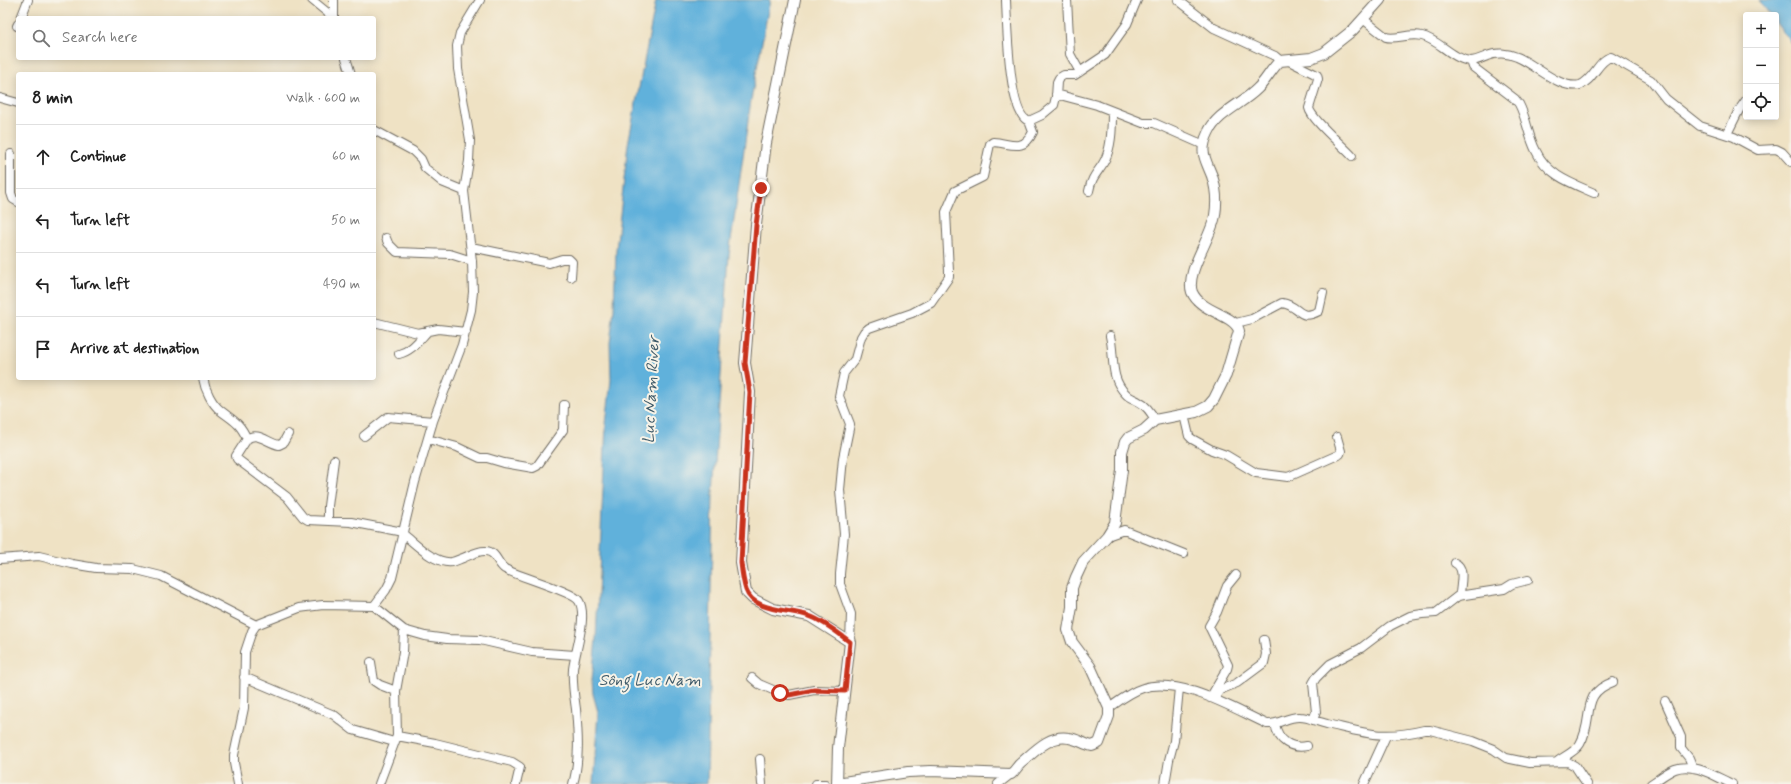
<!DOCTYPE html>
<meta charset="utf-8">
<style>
:root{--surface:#fff;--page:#f2f2f2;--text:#222;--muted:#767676;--line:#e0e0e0}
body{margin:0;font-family:Mynerve,sans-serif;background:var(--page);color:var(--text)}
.controls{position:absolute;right:12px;top:12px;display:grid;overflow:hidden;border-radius:4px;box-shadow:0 2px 10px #0003}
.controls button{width:36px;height:36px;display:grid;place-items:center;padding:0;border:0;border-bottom:1px solid var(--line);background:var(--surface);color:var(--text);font:20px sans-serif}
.stop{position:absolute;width:12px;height:12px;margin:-9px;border:3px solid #c8321e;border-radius:50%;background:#fff}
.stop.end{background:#c8321e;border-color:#fff;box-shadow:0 1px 4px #0008}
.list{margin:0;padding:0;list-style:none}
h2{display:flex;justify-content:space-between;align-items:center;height:52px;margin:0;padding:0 16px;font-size:17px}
h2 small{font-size:13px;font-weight:400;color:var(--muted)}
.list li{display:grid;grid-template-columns:26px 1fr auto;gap:12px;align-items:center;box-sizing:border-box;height:64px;padding:0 16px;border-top:1px solid var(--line)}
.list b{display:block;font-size:15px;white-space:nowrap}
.list em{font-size:13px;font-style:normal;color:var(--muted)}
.icon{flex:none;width:22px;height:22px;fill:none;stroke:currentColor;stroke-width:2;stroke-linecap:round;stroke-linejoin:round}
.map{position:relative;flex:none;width:1791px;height:784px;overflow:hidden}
.search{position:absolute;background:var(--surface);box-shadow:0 2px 10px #0003;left:16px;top:16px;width:360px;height:44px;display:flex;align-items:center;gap:10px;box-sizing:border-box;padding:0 14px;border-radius:4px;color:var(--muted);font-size:15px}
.panel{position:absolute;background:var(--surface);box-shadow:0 2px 10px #0003;left:16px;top:72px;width:360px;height:308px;border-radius:4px}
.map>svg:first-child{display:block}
.water{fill:#60b1db;stroke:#466e83}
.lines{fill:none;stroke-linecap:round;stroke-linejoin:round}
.minor-casing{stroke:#706b61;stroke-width:10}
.tertiary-casing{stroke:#706b61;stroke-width:12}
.minor{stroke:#fff;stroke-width:8}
.tertiary{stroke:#fff;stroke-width:10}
.route{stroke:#c8321e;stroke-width:5}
.labels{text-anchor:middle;stroke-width:4;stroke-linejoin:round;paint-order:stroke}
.water-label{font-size:16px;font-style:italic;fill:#3e5a69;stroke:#f7f3e8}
</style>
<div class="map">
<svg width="1791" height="784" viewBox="0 0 1791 784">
<rect width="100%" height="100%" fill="#f7f3e8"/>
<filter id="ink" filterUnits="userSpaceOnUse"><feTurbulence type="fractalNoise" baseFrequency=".025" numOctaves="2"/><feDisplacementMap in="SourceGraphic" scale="8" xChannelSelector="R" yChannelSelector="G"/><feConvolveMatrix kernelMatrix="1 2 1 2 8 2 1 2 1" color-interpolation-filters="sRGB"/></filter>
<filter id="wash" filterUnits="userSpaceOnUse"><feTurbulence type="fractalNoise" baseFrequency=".012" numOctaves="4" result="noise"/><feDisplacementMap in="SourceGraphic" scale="16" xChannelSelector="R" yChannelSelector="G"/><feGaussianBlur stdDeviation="0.9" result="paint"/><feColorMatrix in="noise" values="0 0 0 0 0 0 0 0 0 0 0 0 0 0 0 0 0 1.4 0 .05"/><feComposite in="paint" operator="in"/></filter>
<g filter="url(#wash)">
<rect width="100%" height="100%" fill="#efe2c4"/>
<!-- water -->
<path class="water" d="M656,0H770L751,100L729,255L713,494L707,784H593L598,712L593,694L592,680L596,638L606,424L611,380L610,343L614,309L616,250L628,144Z
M1759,0H1791V43L1776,23V15H1770Z"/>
</g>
<g filter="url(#ink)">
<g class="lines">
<!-- minor casing -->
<g class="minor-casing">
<path id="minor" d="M312,0L334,18
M1006,0C1007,20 1008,116 1029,121L1042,115L1054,105L1056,97L1057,82L1059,78L1064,75H1075L1105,55L1127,24L1137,0
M1067,0L1070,54L1080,72
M1178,0L1214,28L1275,56L1281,61
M334,17V0
M21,18L28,0
M1363,19L1386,37C1395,40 1409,33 1422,36C1439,40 1452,59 1470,61C1476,61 1482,58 1487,56C1496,52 1508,53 1517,57C1535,64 1560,90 1580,85C1593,81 1598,60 1611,57L1651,80L1666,99L1700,126L1734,137L1758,150L1776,149L1782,152L1791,162
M17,26L18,24
M346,58L351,74
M1289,61L1317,75L1318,79L1309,108C1311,119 1343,146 1352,156
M1471,61L1473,67L1515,99L1519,104C1527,119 1528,136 1536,151C1547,175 1571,183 1594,193
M1056,94L1097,105L1143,123H1154L1204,145
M0,98L18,103
M374,130L413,151L421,159L425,168L442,182L464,191
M1727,134L1739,110L1746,100
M11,154V193L13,199L18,202
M1089,191C1092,173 1102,170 1107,155C1112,142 1112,125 1112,111
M386,238L388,243L397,252L450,254L472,261
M471,247L549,263L562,259H569L572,262L571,277
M374,322L418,333L438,329L466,332
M1236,323L1252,319L1282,303C1301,306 1298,322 1319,311L1323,293
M1110,336C1115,356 1109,378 1126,394C1129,398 1135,399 1139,402C1147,406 1151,412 1155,420
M399,354C412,351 419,340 428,331
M203,378C205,390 212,404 221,411C234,421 240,423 247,439L236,456L237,459L287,497L303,517L308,520L351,522L403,532
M1184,415L1189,436L1192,439L1212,450L1226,455L1256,473L1288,477L1340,454L1341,451L1337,437
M364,436L388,417L433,421
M247,439C257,431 268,443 279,445L283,443L288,434
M428,439L457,447L480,458H487L504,463L533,468L537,466L563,430L564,405
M328,520V506L334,460
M403,534C416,544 434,564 452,562C456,561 460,559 463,558C470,555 479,550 486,551C497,552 497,564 505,569C520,577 574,592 579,601C588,616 575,652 573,669C572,683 574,695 576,709C578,733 580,760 573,784
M1107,536L1124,530L1184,554
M0,559L39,556L72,564L96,568L133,569L161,576L256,625
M1455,563C1466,568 1460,585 1460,595
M374,606L386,590L392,578L415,482L433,421L462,345L471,310L473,292L472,261L464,191L469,161L470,140L458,69L457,46L460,33L480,0
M850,642L851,614L840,584V574L844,534L840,490L843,458L850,424L839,396L844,373L855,359L861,337L864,332L869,328L912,313L931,303L949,277V271L946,212L955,191L983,177L990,144L993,142C1011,143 1023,153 1033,132L1029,121
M371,662L374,681L380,685L396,691
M244,677L334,715L353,730L394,742
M752,678L759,684L780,693L789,695L814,690L845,691
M1210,698L1227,669L1228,665L1209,626L1217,612L1227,586L1236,575
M1214,698L1220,690L1237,683L1264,663L1266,654L1264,640
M1665,701L1681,737V748L1689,758L1693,768
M1109,708C1119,701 1130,692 1143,688C1179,676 1234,709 1267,724C1279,725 1288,716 1300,717C1309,717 1317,722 1327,724C1366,733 1383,740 1424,730H1430L1473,741L1493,749L1506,758L1530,763L1568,762L1575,766L1587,784
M1313,720L1316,712L1313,683L1316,678L1330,664L1361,648L1390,626L1410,616L1422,614L1436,613L1458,596L1504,589L1512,584L1528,580
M1275,724C1278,741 1291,749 1307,746
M397,736L435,743L512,762L520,767L516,784
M760,759L762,784
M1558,761C1565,756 1576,751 1580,744C1595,718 1579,694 1613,682
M238,784L234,763V755L244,708L245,652L252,631L256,625L299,608L323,605L374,606L404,630L425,636L447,639L480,640L532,652L575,655
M379,784L397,736L396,691L403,652L404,630
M816,784H825
M998,784L1011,774
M1165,784L1169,760L1174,741L1179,688
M1364,784L1386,736
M1651,784C1659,779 1667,772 1675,769C1694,762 1716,777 1732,784"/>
</g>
<!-- tertiary casing -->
<g class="tertiary-casing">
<path id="tertiary" d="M795,0L766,143L756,225L745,363L750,392L741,563L746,592L753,599L773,609L809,616L850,642L838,748L837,784
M837,783L908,772L931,771L1011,774C1016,770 1017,766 1021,763C1034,752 1050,734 1069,738C1077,739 1084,744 1092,746L1099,743L1109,716V708L1090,666L1072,642L1068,630L1072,607V588L1076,577L1083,562L1107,536L1115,523L1122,470V452L1125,442L1128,438L1144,430L1155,420L1196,412L1208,406L1214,399L1226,375L1239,331C1236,315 1200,312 1192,292C1185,272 1212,237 1215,215C1217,203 1216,188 1212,176C1205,158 1199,152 1208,133C1217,113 1242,104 1257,89C1266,81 1271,69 1280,61L1311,58L1324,53L1353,30L1380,0"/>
</g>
<!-- minor -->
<use href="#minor" class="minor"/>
<!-- tertiary -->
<use href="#tertiary" class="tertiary"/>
</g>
</g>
<g class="lines" filter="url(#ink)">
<!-- route -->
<path class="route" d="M761,188L756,225L745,363L750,392L741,563C742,572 743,581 746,590C753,612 791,609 809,616C824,621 838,633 850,642L845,691L814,690L789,695L780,693"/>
</g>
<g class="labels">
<!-- water labels -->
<g class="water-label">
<text transform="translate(650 390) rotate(-87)" y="6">Lục Nam River</text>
<text x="650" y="685">Sông Lục Nam</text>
</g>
</g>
</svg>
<div class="controls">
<button>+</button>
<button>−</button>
<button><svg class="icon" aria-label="locate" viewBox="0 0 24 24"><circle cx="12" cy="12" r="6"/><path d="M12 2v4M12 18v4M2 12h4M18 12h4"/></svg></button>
</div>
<div class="stop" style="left:780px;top:693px"></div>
<div class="stop end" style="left:761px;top:188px"></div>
<div class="search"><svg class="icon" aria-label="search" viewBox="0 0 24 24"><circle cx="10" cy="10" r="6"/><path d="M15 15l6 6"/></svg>Search here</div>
<section class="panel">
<h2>8 min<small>Walk · 600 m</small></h2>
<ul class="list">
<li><svg class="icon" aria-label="ahead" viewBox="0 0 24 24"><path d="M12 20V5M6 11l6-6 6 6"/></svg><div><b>Continue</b></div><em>60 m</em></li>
<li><svg class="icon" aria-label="left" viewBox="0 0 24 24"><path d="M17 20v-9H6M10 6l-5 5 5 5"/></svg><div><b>Turn left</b></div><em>50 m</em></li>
<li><svg class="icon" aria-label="left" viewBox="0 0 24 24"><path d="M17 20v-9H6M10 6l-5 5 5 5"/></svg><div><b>Turn left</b></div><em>490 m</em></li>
<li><svg class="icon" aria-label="arrive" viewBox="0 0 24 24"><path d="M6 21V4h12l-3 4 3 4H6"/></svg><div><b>Arrive at destination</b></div></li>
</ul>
</section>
</div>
